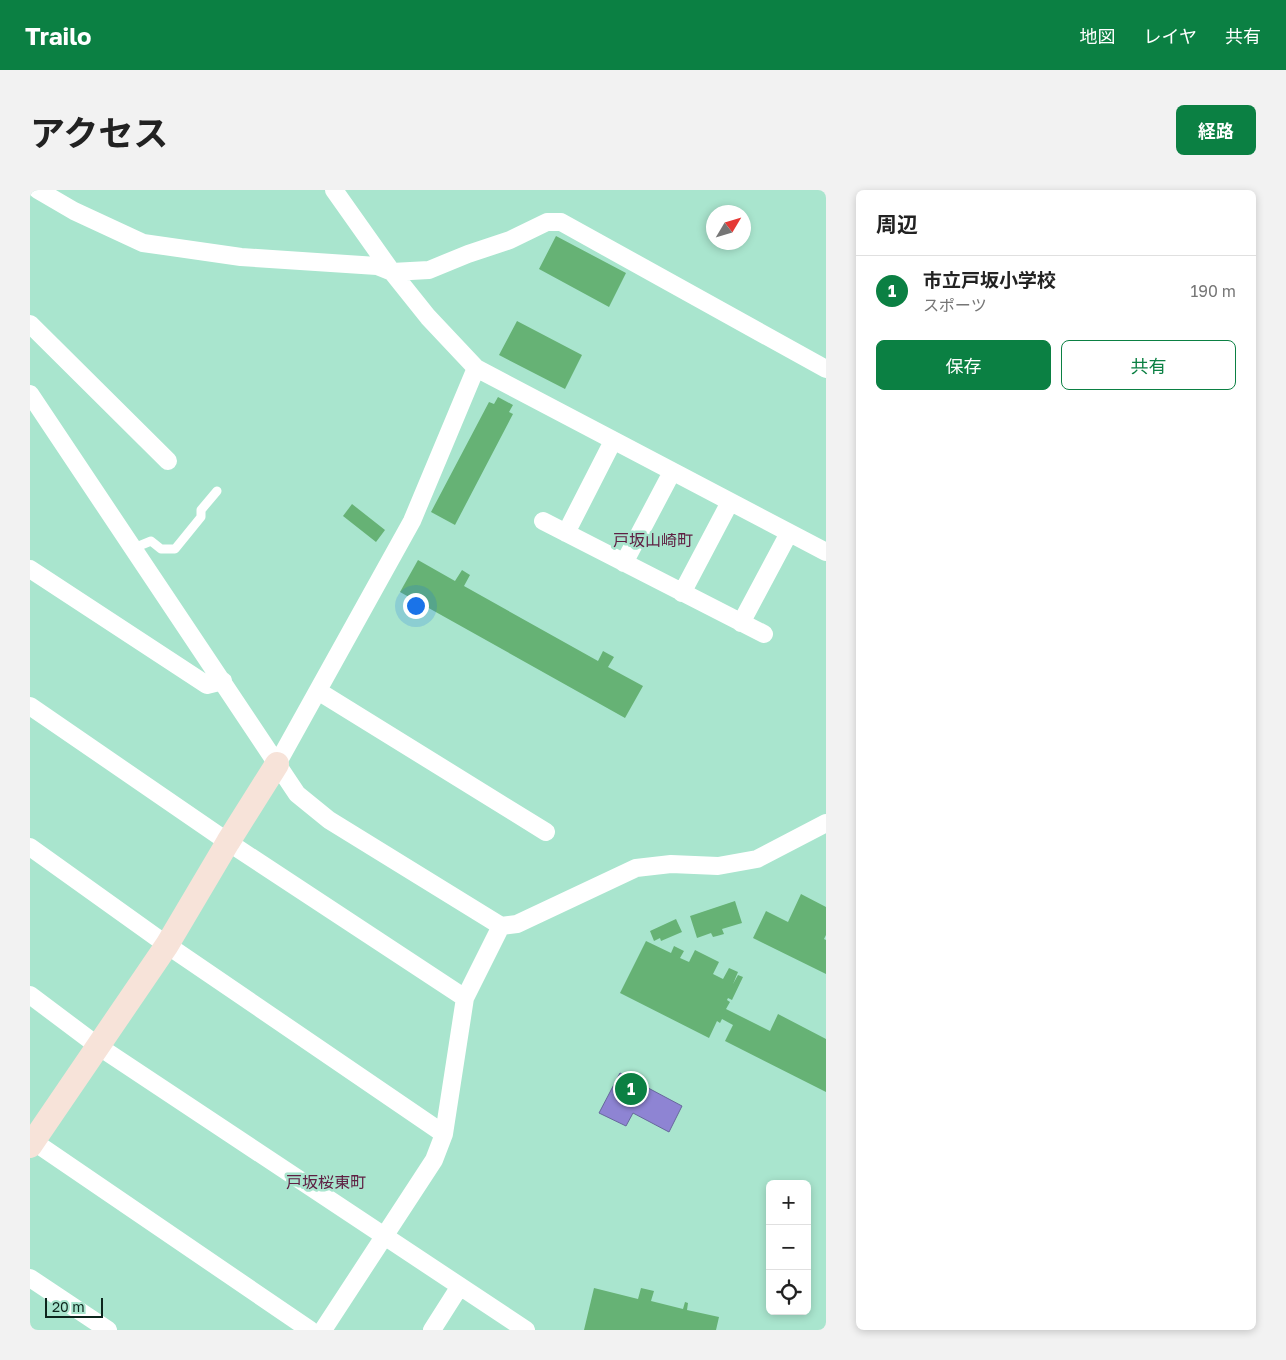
<!DOCTYPE html>
<html lang="ja">
<meta charset="utf-8">
<style>
:root{--surface:#fff;--page:#f2f2f2;--text:#222;--muted:#767676;--line:#e0e0e0;--accent:#0b8043}
body{margin:0;font-family:"Golos Text","Noto Sans JP",sans-serif;background:var(--page);color:var(--text)}
.controls{position:absolute;right:15px;bottom:15px;display:grid;overflow:hidden;border-radius:8px;box-shadow:0 2px 8px #0003}
.controls button{width:45px;height:45px;display:grid;place-items:center;padding:0;border:0;border-bottom:1px solid var(--line);background:var(--surface);color:var(--text);font:25px sans-serif}
.compass{position:absolute;left:676px;top:15px;width:45px;height:45px;border-radius:50%;background:var(--surface);box-shadow:0 2px 8px #0003;rotate:52deg}
.scale{position:absolute;left:15px;bottom:12px;width:58px;box-sizing:border-box;padding-left:5px;border:2px solid #0d251d;border-top:0;font-size:14px;line-height:18px;white-space:nowrap;color:#0d251d;-webkit-text-stroke:4px #a9e5ce;paint-order:stroke}
.you{position:absolute;left:385px;top:415px;width:18px;height:18px;margin:-12px;border:4px solid #fff;border-radius:50%;background:#1a73e8;box-shadow:0 0 0 8px #1a73e833}
.badge{display:grid;place-items:center;width:32px;height:32px;border-radius:50%;background:var(--accent);color:#fff;font-size:16px;font-weight:700}
.pin{position:absolute;translate:-50% -50%;border:2px solid #fff;box-shadow:0 1px 5px #0006}
.list{margin:0;padding:0;list-style:none}
h2{display:flex;justify-content:space-between;align-items:center;height:65px;margin:0;padding:0 20px;font-size:21px}
h2 small{font-size:16px;font-weight:400;color:var(--muted)}
.list li{display:grid;grid-template-columns:32px 1fr auto;gap:15px;align-items:center;box-sizing:border-box;height:70px;padding:0 20px;border-top:1px solid var(--line)}
.list b{display:block;font-size:19px;white-space:nowrap}
.list p{margin:0;font-size:16px;white-space:nowrap;color:var(--muted)}
.list em{font-size:16px;font-style:normal;color:var(--muted)}
.actions{display:flex;gap:10px;padding:15px 20px}
.actions a{flex:1;padding:11px 0;border:1px solid var(--accent);border-radius:8px;text-align:center;font-size:18px;color:var(--accent)}
.actions .main{background:var(--accent);color:#fff}
.icon{flex:none;width:28px;height:28px;fill:none;stroke:currentColor;stroke-width:2;stroke-linecap:round;stroke-linejoin:round}
.map{position:relative;flex:none;width:796px;height:1140px;overflow:hidden;border-radius:8px}
header{display:flex;align-items:center;gap:30px;box-sizing:border-box;height:70px;padding:0 25px;background:var(--accent);color:#fff}
header strong{font-size:24px}
nav{display:flex;gap:28px;margin-inline-start:auto;font-size:18px}
.intro{display:flex;align-items:center;justify-content:space-between;box-sizing:border-box;height:120px;padding:0 30px}
h1{margin:0;font-size:35px}
.button{padding:12px 22px;border-radius:8px;background:var(--accent);color:#fff;font-size:18px;font-weight:700}
main{display:flex;gap:30px;padding:0 30px}
aside{flex:1;background:var(--surface);border-radius:8px;box-shadow:0 2px 8px #0003}
.map>svg:first-child{display:block}
.water{fill:#8e84d3;stroke:#67689c}
.building{fill:#66b275}
.lines{fill:none;stroke-linecap:round;stroke-linejoin:round}
.lane{stroke:#fff;stroke-width:9}
.street{stroke:#fff;stroke-width:18}
.secondary{stroke:#f7e3d9;stroke-width:24}
.labels{text-anchor:middle;stroke-width:5;stroke-linejoin:round;paint-order:stroke}
.neighbourhood-label{font-size:16px;fill:#5f2043;stroke:#a9e5ce}
</style>
<header>
<strong>Trailo</strong>
<nav><a>地図</a><a>レイヤ</a><a>共有</a></nav>
</header>
<div class="intro"><h1>アクセス</h1><a class="button">経路</a></div>
<main>
<div class="map">
<svg width="796" height="1140" viewBox="0 0 796 1140">
<rect width="100%" height="100%" fill="#a9e5ce"/>
<!-- water -->
<path class="water" d="M590,883L652,916L639,942L603,923L596,936L569,923Z"/>
<!-- building -->
<path class="building" d="M526,46L596,83L579,117L509,79Z
M487,131L552,165L535,199L469,165Z
M468,207L483,215L479,222L483,224L425,335L401,322L459,212L464,214Z
M322,314L355,340L346,352L313,326Z
M388,370L425,391L432,380L440,385L434,396L568,471L573,461L584,467L578,477L613,496L595,528L370,402Z
M771,704L796,717V745L794,749L796,750V784L723,748L736,721L758,732Z
M705,711L712,733L692,739L694,744L687,746L683,747L681,743L667,748L660,726Z
M646,729L652,742L631,751L630,748L624,751L620,741Z
M616,751L641,763L644,756L654,761L650,768L659,772L665,760L689,772L683,784L693,789L699,778L708,782L703,794L708,785L713,787L702,810L698,808L697,810L700,812L696,819L740,841L748,824L796,849V902L695,851L703,835L692,829L690,833L687,831L679,848L590,803Z
M564,1098L608,1109L611,1098L624,1101L621,1111L653,1119L655,1112L658,1113L657,1120L689,1127L686,1140H554Z"/>
<g class="lines">
<!-- lane -->
<path class="lane" d="M104,358L121,351L131,359H145L171,327V320L187,301"/>
<!-- street -->
<path class="street" d="M8,0L44,21L113,53L211,67L347,76L362,82L399,80L438,64L480,50L517,32H531L796,179
M304,0L362,82L398,127L446,178L796,362
M0,134L138,271
M0,204L267,604L299,630L471,736L487,734L606,678L641,674L688,676L727,669L796,633
M513,331L734,444
M536,343L583,251
M594,373L642,282
M0,379L177,495L193,491
M652,403L700,312
M711,433L759,343
M288,501L516,642
M0,516L198,652L435,808
M247,574L382,331L446,178
M0,657L137,755L414,944
M0,805L68,856L496,1140
M0,949L280,1140
M0,1088L78,1140
M293,1140L404,970L414,944L435,808L471,736
M402,1140L430,1096"/>
<!-- secondary -->
<path class="secondary" d="M0,956L137,755L198,652L247,574"/>
</g>
<g class="labels">
<!-- neighbourhood labels -->
<g class="neighbourhood-label">
<text x="623" y="356">戸坂山崎町</text>
<text x="296" y="998">戸坂桜東町</text>
</g>
</g>
</svg>
<div class="controls">
<button>+</button>
<button>−</button>
<button><svg class="icon" aria-label="locate" viewBox="0 0 24 24"><circle cx="12" cy="12" r="6"/><path d="M12 2v4M12 18v4M2 12h4M18 12h4"/></svg></button>
</div>
<svg class="compass" viewBox="-18 -18 36 36"><path d="M0-13l5 13h-10z" fill="#e53935"/><path d="M0 13l5-13h-10z" fill="#767676"/></svg>
<div class="scale">20 m</div>
<div class="you"></div>
<div class="pin badge" style="left:601px;top:899px">1</div>
</div>
<aside>
<h2>周辺<small></small></h2>
<ul class="list">
<li><span class="badge">1</span><div><b>市立戸坂小学校</b><p>スポーツ</p></div><em>190 m</em></li>
</ul>
<div class="actions"><a class="main">保存</a><a>共有</a></div>
</aside>
</main>
